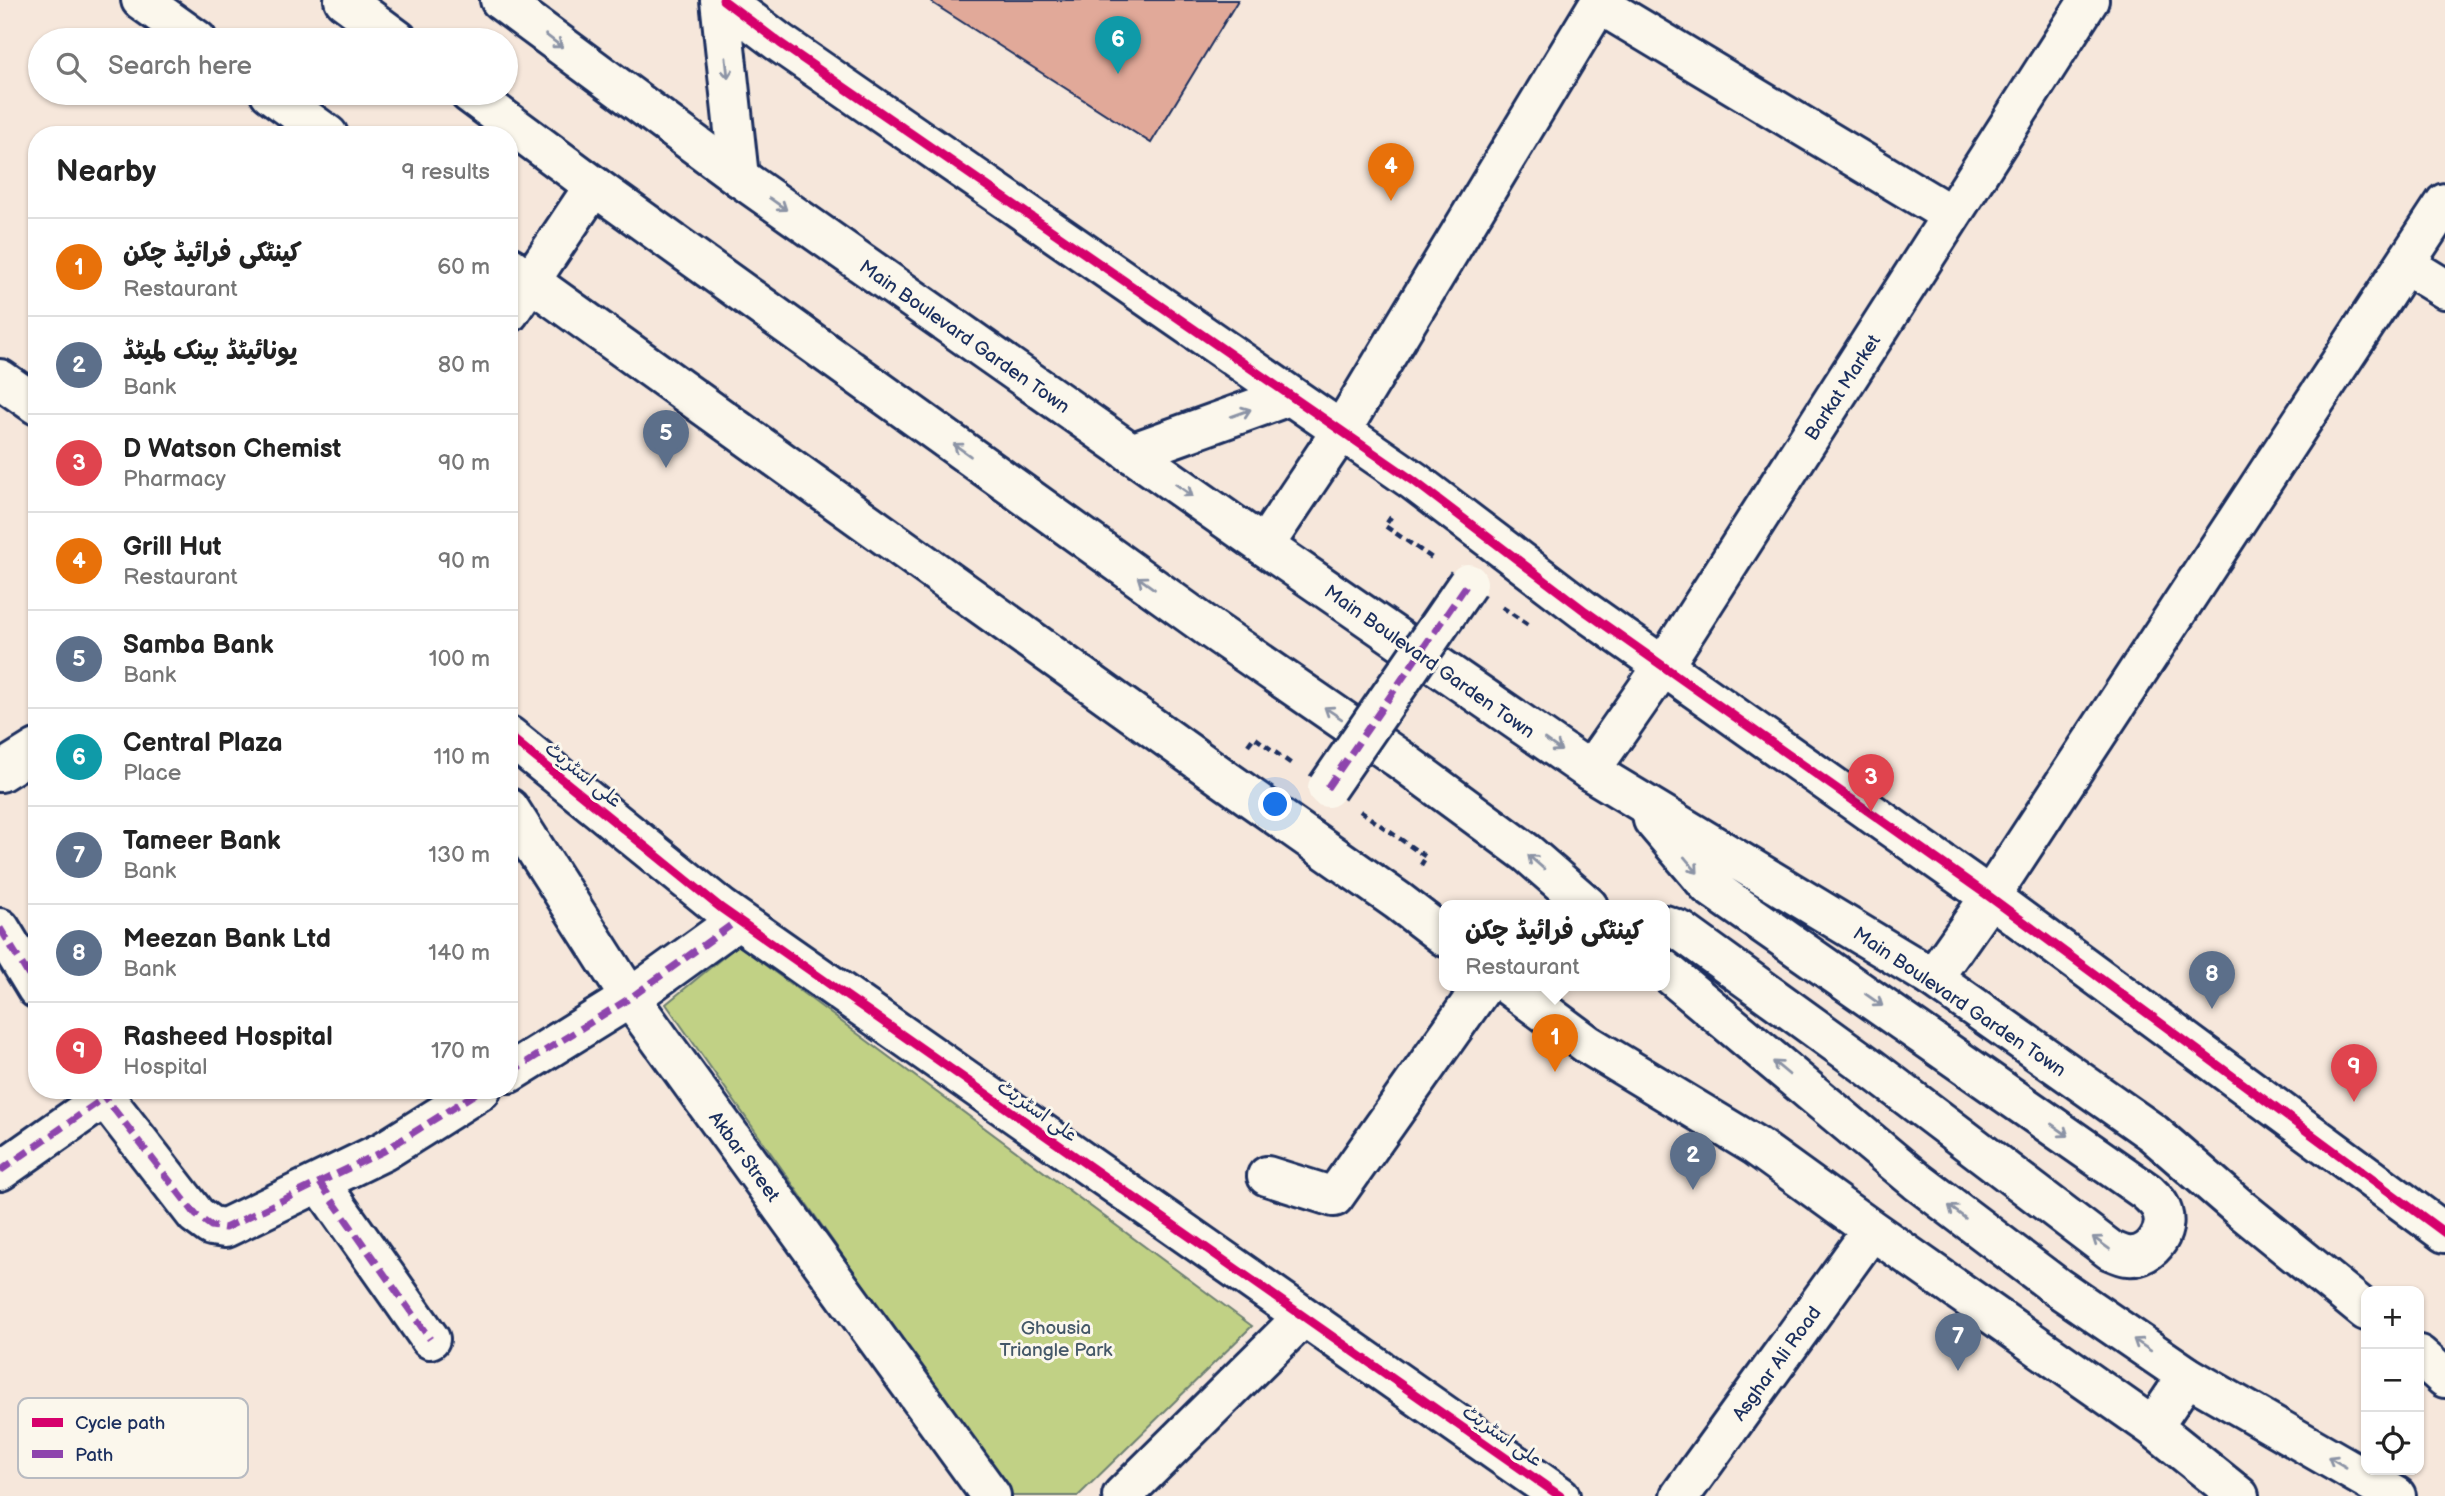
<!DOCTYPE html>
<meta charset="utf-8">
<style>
:root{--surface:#fff;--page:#f2f2f2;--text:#222;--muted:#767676;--line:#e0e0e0;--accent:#d1495b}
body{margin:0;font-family:"Balsamiq Sans","Playpen Sans Arabic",sans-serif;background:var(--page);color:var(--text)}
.controls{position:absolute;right:21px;bottom:21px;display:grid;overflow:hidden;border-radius:14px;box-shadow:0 2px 5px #0004}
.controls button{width:63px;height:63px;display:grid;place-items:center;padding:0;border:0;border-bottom:2px solid var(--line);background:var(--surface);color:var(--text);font:35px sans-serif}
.you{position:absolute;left:1276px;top:805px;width:24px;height:24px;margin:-18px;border:5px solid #fff;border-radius:50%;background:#1a73e8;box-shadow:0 0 0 10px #1a73e833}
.badge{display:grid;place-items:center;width:46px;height:46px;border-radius:50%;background:var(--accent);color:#fff;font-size:23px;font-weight:700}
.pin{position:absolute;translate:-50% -58px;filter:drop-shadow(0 2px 4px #0008)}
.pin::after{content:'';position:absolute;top:37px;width:24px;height:21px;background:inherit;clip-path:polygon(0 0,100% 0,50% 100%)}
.popup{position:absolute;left:1439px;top:900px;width:231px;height:91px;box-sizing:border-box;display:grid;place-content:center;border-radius:14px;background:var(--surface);filter:drop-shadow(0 2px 5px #0005);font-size:23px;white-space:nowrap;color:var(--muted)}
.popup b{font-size:26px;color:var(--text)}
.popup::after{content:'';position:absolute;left:50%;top:100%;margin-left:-14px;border:14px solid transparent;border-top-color:var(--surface)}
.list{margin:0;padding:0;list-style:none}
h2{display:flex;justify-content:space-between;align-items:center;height:91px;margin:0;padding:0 28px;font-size:30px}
h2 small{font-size:23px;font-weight:400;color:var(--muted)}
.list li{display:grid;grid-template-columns:46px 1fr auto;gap:21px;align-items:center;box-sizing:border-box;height:98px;padding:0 28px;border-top:2px solid var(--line)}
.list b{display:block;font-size:26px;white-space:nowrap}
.list p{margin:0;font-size:23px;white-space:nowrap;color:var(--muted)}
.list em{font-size:23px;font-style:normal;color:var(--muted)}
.icon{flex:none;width:38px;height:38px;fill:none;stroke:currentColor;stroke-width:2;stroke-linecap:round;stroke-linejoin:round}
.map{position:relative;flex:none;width:2445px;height:1496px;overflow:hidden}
.search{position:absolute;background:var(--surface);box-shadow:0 2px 5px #0004;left:28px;top:28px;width:490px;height:77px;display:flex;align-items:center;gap:18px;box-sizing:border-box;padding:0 24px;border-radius:38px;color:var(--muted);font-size:26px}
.panel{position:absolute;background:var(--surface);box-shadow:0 2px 5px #0004;left:28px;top:126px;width:490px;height:973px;border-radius:28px}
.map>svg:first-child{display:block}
.green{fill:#c1d185;stroke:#6e8072;stroke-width:2}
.building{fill:#e1a999;stroke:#1b2f5e;stroke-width:2}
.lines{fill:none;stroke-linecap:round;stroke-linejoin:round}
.minor-casing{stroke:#1b2f5e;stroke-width:44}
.major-casing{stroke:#1b2f5e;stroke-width:44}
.path{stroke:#1b2f5e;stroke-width:4.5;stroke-dasharray:7 5;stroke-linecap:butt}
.minor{stroke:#fbf7ec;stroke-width:38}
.major{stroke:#fbf7ec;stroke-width:38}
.minor-bridge-casing{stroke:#1b2f5e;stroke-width:44;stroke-linecap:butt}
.minor-bridge{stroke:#fbf7ec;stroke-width:38}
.quiet{stroke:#8e44ad;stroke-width:7;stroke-dasharray:14 7;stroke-linecap:butt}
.cycleway-casing{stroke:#fbf7ec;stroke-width:13}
.cycleway{stroke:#d6006c;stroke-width:9}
.oneway{stroke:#8b93a5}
.labels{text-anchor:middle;stroke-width:6;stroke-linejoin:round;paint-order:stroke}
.street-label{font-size:19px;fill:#1b2f5e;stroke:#fbf7ec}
.park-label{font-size:19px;fill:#445868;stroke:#fbf7ec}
.key{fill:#fbf7ec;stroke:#b8bbc1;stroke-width:2}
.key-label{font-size:19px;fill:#1b2f5e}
</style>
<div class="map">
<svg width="2445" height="1496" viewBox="0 0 2445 1496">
<rect width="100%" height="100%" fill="#f6e7db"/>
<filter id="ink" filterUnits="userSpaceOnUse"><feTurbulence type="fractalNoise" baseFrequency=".0143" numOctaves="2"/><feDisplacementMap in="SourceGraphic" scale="14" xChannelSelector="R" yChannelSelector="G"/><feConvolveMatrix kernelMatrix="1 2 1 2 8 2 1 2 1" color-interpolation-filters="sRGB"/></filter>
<g filter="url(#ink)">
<!-- green -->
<path class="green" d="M738,945L1252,1326L1078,1496H1012L666,1004Z"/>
<!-- building -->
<path class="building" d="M931,0H1238L1151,143L934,4Z"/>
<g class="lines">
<!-- minor casing -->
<g class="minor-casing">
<path id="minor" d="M141,0L197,40
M720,0L739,177
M723,0L780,43L1414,481L1585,611L1990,897L2445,1233
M1599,4L1951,215
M270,93L328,135
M2406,265L2445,289
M509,266L1223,778L1398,901L1445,937
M509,313L594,186
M0,379L37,405
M1131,453L1289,396
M1264,546L1341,431L1601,0
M509,736L721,908L1560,1496
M1590,771L1664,665L2089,0
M0,772L37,749
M509,808L630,998L991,1496
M0,928L37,989
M1933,978L1990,897L2445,203
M1509,986L1587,1044L1756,1146L1872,1230L2153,1427L2239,1496
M509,1073L630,998L738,920
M99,1090L196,1215L211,1226L225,1228L384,1151L481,1090
M0,1171L104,1098
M1267,1176L1334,1197L1483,986
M320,1183L430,1339
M2153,1427L2187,1376
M1122,1496L1302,1318
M1680,1496L1872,1230"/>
</g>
<!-- major casing -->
<g class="major-casing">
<path id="major" d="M344,0L398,40
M500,0L739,177L1264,546L1590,771L1933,978L2153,1133L2242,1210L2366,1311
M469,93L594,186L1208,627L1398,758L1527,853L1588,906
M1653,820L1709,886L2147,1192C2151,1196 2156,1200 2159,1205C2173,1227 2153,1259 2127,1256C2121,1255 2115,1252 2110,1250L1869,1067L1681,931L1665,925
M1665,970L1917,1181L2057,1287L2187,1376L2396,1496
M2419,1355L2445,1378"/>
</g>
<!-- path -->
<path class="path" d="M1391,517L1385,526L1435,560
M1502,607L1530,626
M1248,745L1254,737L1293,765
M1360,811L1426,857L1421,865"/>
<!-- minor -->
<use href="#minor" class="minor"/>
<!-- major -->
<use href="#major" class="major"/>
<!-- minor-bridge casing -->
<g class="minor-bridge-casing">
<path id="minor-bridge" d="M1327,788L1468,583"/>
</g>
<!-- minor-bridge -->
<use href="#minor-bridge" class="minor-bridge"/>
<!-- quiet -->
<path class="quiet" d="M1327,788L1468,583
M0,928L37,989
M509,1073L630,998L738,920
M99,1090L196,1215L211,1226L225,1228L384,1151L481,1090
M0,1171L104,1098
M320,1183L430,1339"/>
<!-- cycleway casing -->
<g class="cycleway-casing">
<path id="cycleway" d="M723,0L780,43L1414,481L1585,611L1990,897L2445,1233
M509,736L721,908L1560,1496"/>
</g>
<!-- cycleway -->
<use href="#cycleway" class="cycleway"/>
</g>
<!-- one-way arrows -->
<defs><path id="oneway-shaft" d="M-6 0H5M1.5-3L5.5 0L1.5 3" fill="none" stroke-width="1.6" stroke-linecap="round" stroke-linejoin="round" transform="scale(1.75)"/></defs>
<g class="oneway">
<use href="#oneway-shaft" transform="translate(554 41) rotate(37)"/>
<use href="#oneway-shaft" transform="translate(727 68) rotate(84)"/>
<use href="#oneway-shaft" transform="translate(778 204) rotate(35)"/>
<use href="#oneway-shaft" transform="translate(1241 413) rotate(-20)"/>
<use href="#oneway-shaft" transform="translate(962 450) rotate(-144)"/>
<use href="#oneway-shaft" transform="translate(1184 490) rotate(35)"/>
<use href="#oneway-shaft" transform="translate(1146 583) rotate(-144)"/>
<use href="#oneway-shaft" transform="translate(1333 713) rotate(-146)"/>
<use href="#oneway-shaft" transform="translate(1553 745) rotate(35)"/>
<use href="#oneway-shaft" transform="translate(1536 862) rotate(-139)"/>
<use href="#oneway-shaft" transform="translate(1691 865) rotate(50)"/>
<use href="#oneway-shaft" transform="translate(1874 1000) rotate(35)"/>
<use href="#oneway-shaft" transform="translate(1781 1068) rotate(-140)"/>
<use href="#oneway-shaft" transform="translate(2060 1130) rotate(35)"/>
<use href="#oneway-shaft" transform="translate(1957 1212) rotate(-143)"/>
<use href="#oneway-shaft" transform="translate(2101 1243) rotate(-144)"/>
<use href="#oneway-shaft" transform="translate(2142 1345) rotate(-146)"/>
<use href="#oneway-shaft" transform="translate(2337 1462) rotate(-150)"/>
</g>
</g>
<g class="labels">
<!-- street labels -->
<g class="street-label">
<text transform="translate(965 336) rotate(35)" y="7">Main Boulevard Garden Town</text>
<text transform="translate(1842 387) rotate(-57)" y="7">Barkat Market</text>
<text transform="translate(1430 661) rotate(35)" y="7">Main Boulevard Garden Town</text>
<text transform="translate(584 774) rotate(39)" y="7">علی اسٹریٹ</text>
<text transform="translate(1960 1001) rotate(34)" y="7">Main Boulevard Garden Town</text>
<text transform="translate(1038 1110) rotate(35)" y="7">علی اسٹریٹ</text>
<text transform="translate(745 1156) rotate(54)" y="7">Akbar Street</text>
<text transform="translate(1776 1363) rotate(-54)" y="7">Asghar Ali Road</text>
<text transform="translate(1503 1435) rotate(35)" y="7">علی اسٹریٹ</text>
</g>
<!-- park labels -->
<g class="park-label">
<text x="1056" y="1334">Ghousia<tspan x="1056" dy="22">Triangle Park</tspan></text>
</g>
</g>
<!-- legend -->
<rect x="18" y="1398" width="230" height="80" rx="10" class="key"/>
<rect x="32" y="1418" width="31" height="9" fill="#d6006c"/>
<rect x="32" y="1450" width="31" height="8" fill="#8e44ad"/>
<g class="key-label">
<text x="75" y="1429">Cycle path</text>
<text x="75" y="1461">Path</text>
</g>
</svg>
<div class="controls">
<button>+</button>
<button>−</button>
<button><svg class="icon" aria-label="locate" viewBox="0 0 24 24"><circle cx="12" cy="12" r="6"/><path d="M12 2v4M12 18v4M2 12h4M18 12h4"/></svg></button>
</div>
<div class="you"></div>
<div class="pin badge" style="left:1555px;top:1072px;background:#e8710a">1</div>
<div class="popup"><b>کینٹکی فرائیڈ چکن</b>Restaurant</div>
<div class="pin badge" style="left:1693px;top:1190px;background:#5c6f8a">2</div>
<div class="pin badge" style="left:1871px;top:812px;background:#e0444e">3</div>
<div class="pin badge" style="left:1391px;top:201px;background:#e8710a">4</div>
<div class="pin badge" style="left:666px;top:468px;background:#5c6f8a">5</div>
<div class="pin badge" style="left:1118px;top:74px;background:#0f9aa8">6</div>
<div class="pin badge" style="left:1958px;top:1371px;background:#5c6f8a">7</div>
<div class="pin badge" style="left:2212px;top:1009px;background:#5c6f8a">8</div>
<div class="pin badge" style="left:2354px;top:1102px;background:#e0444e">9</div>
<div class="search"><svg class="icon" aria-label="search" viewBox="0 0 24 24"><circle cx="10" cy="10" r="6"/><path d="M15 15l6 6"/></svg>Search here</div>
<section class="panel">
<h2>Nearby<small>9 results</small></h2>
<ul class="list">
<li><span class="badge" style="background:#e8710a">1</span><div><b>کینٹکی فرائیڈ چکن</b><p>Restaurant</p></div><em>60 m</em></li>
<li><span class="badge" style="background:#5c6f8a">2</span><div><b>یونائیٹڈ بینک لمیٹڈ</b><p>Bank</p></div><em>80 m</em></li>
<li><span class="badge" style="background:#e0444e">3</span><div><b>D Watson Chemist</b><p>Pharmacy</p></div><em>90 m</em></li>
<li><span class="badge" style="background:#e8710a">4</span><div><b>Grill Hut</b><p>Restaurant</p></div><em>90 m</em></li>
<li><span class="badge" style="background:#5c6f8a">5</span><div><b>Samba Bank</b><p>Bank</p></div><em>100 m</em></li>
<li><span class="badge" style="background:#0f9aa8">6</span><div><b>Central Plaza</b><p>Place</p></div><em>110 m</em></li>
<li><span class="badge" style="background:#5c6f8a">7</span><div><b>Tameer Bank</b><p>Bank</p></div><em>130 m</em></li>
<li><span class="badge" style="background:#5c6f8a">8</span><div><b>Meezan Bank Ltd</b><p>Bank</p></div><em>140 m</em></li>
<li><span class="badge" style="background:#e0444e">9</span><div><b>Rasheed Hospital</b><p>Hospital</p></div><em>170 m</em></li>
</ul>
</section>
</div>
